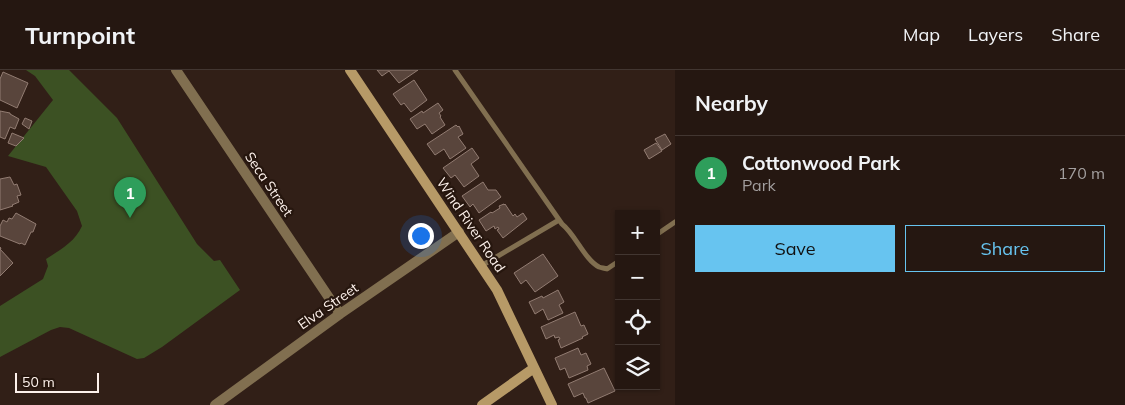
<!DOCTYPE html>
<meta charset="utf-8">
<style>
:root{--surface:#251711;--page:#2d201a;--text:#f1f3f6;--muted:#a39f9f;--line:#423631;--accent:#67c4f0}
body{margin:0;font-family:Mulish,sans-serif;background:var(--page);color:var(--text)}
.controls{position:absolute;right:15px;bottom:15px;display:grid;overflow:hidden;border-radius:0px;box-shadow:0 1px 4px #0004}
.controls button{width:45px;height:45px;display:grid;place-items:center;padding:0;border:0;border-bottom:1px solid var(--line);background:var(--surface);color:var(--text);font:25px sans-serif}
.scale{position:absolute;left:15px;bottom:12px;width:84px;box-sizing:border-box;padding-left:5px;border:2px solid #fdf1eb;border-top:0;font-size:14px;line-height:18px;white-space:nowrap;color:#fdf1eb;-webkit-text-stroke:4px #26160e;paint-order:stroke}
.you{position:absolute;left:420px;top:165px;width:18px;height:18px;margin:-12px;border:4px solid #fff;border-radius:50%;background:#1a73e8;box-shadow:0 0 0 8px #1a73e833}
.badge{display:grid;place-items:center;width:32px;height:32px;border-radius:50%;background:var(--accent);color:#fff;font-size:16px;font-weight:700}
.pin{position:absolute;translate:-50% -41px;filter:drop-shadow(0 1px 2px #0008)}
.pin::after{content:'';position:absolute;top:26px;width:18px;height:15px;background:inherit;clip-path:polygon(0 0,100% 0,50% 100%)}
.list{margin:0;padding:0;list-style:none}
h2{display:flex;justify-content:space-between;align-items:center;height:65px;margin:0;padding:0 20px;font-size:21px}
h2 small{font-size:16px;font-weight:400;color:var(--muted)}
.list li{display:grid;grid-template-columns:32px 1fr auto;gap:15px;align-items:center;box-sizing:border-box;height:75px;padding:0 20px;border-top:1px solid var(--line)}
.list b{display:block;font-size:19px;white-space:nowrap}
.list p{margin:0;font-size:16px;white-space:nowrap;color:var(--muted)}
.list em{font-size:16px;font-style:normal;color:var(--muted)}
.actions{display:flex;gap:10px;padding:15px 20px}
.actions a{flex:1;padding:11px 0;border:1px solid var(--accent);border-radius:0px;text-align:center;font-size:18px;color:var(--accent)}
.actions .main{background:var(--accent);color:#111}
.icon{flex:none;width:28px;height:28px;fill:none;stroke:currentColor;stroke-width:2;stroke-linecap:round;stroke-linejoin:round}
.map{position:relative;flex:none;width:675px;height:335px;overflow:hidden}
header{display:flex;align-items:center;gap:30px;box-sizing:border-box;height:70px;padding:0 25px;background:var(--surface);border-bottom:1px solid var(--line)}
header strong{font-size:24px}
nav{display:flex;gap:28px;margin-inline-start:auto;font-size:18px}
main{display:flex}
aside{flex:1;background:var(--surface)}
.map>svg:first-child{display:block}
.green{fill:#3c5123}
.building{fill:#59453c;stroke:#927c72}
.lines{fill:none;stroke-linecap:round;stroke-linejoin:round}
.lane{stroke:#816f50;stroke-width:5}
.street{stroke:#816f50;stroke-width:10}
.secondary{stroke:#b79a67;stroke-width:10}
.labels{text-anchor:middle;stroke-width:4.5;stroke-linejoin:round;paint-order:stroke}
.street-label{font-size:14px;fill:#fdf1eb;stroke:#26160e}
</style>
<header>
<strong>Turnpoint</strong>
<nav><a>Map</a><a>Layers</a><a>Share</a></nav>
</header>
<main>
<div class="map">
<svg width="675" height="335" viewBox="0 0 675 335">
<rect width="100%" height="100%" fill="#311f17"/>
<!-- green -->
<path class="green" d="M26,0H69L117,48L197,174L214,191L220,190L240,220L162,277L144,288L137,289L69,258L60,257L51,260L0,287V236L43,209L48,196L46,189C60,180 75,172 82,156L77,141L46,97L8,86L53,30L35,6Z"/>
<!-- building -->
<path class="building" d="M377,0H418L399,13L389,1L382,6Z
M3,2L28,13L17,38L0,30V9Z
M414,10L427,30L411,42L404,33L401,35L393,24Z
M438,33L443,40L439,43L441,46L440,47L445,55L432,64L425,54L417,59L410,49L422,41L423,43Z
M0,41L10,43V44L19,49L15,59L10,57L5,69L0,67Z
M25,48L32,51L29,59L22,54Z
M456,55L458,57L459,56L463,64L458,67L466,78L450,89L444,79L435,85L427,74Z
M12,63L24,68L16,76L8,73Z
M665,64L671,74L662,80L655,69Z
M656,73L662,81L649,89L644,80Z
M472,78L479,88L471,94L479,106L464,117L455,105L451,108L443,98Z
M10,107L14,115L17,114L21,125L17,126L19,132L12,135L13,136L0,140V109Z
M483,112L488,120H496L501,127L479,143L473,134L470,137L462,126Z
M504,134V135L505,134L513,146L515,144L517,147L523,143L527,149L503,168L497,160L499,159L498,157L495,159L494,156L486,161L479,150L491,142L492,143L500,138L499,136Z
M16,143L36,154L33,162H31L25,175L21,173L20,174L0,166V156L3,150L7,152L9,148L12,149Z
M0,177L1,179H0L13,193L0,206Z
M543,184L558,206L535,222L526,210L521,214L514,203Z
M558,220L564,232L559,235L563,243L548,250L543,239L535,244L529,232L542,226L543,228Z
M575,242L581,256L584,255L588,264L582,267L583,268L561,278L558,270L560,269L559,267L555,268L554,265L546,269L541,257Z
M578,278L581,285L586,283L591,294L587,296L588,300L569,308L565,298L560,300L555,288Z
M604,298L615,321L588,333L586,328H585L583,323L574,327L568,314Z"/>
<g class="lines">
<!-- lane -->
<path class="lane" d="M455,0L562,154C575,164 585,190 599,197C602,198 604,198 607,199L619,191
M656,165L675,152
M481,196L559,150"/>
<!-- street -->
<path class="street" d="M176,0L340,244
M215,335L340,244L459,162"/>
<!-- secondary -->
<path class="secondary" d="M350,0L497,220L552,335
M482,335L534,298"/>
</g>
<g class="labels">
<!-- street labels -->
<g class="street-label">
<text transform="translate(269 114) rotate(56)" y="5">Seca Street</text>
<text transform="translate(471 155) rotate(56)" y="5">Wind River Road</text>
<text transform="translate(328 236) rotate(-35)" y="5">Elva Street</text>
</g>
</g>
</svg>
<div class="controls">
<button>+</button>
<button>−</button>
<button><svg class="icon" aria-label="locate" viewBox="0 0 24 24"><circle cx="12" cy="12" r="6"/><path d="M12 2v4M12 18v4M2 12h4M18 12h4"/></svg></button>
<button><svg class="icon" aria-label="layers" viewBox="0 0 24 24"><path d="M12 4l9 5-9 5-9-5zM3 14l9 5 9-5"/></svg></button>
</div>
<div class="scale">50 m</div>
<div class="you"></div>
<div class="pin badge" style="left:130px;top:148px;background:#2e9e5b">1</div>
</div>
<aside>
<h2>Nearby<small></small></h2>
<ul class="list">
<li><span class="badge" style="background:#2e9e5b">1</span><div><b>Cottonwood Park</b><p>Park</p></div><em>170 m</em></li>
</ul>
<div class="actions"><a class="main">Save</a><a>Share</a></div>
</aside>
</main>
